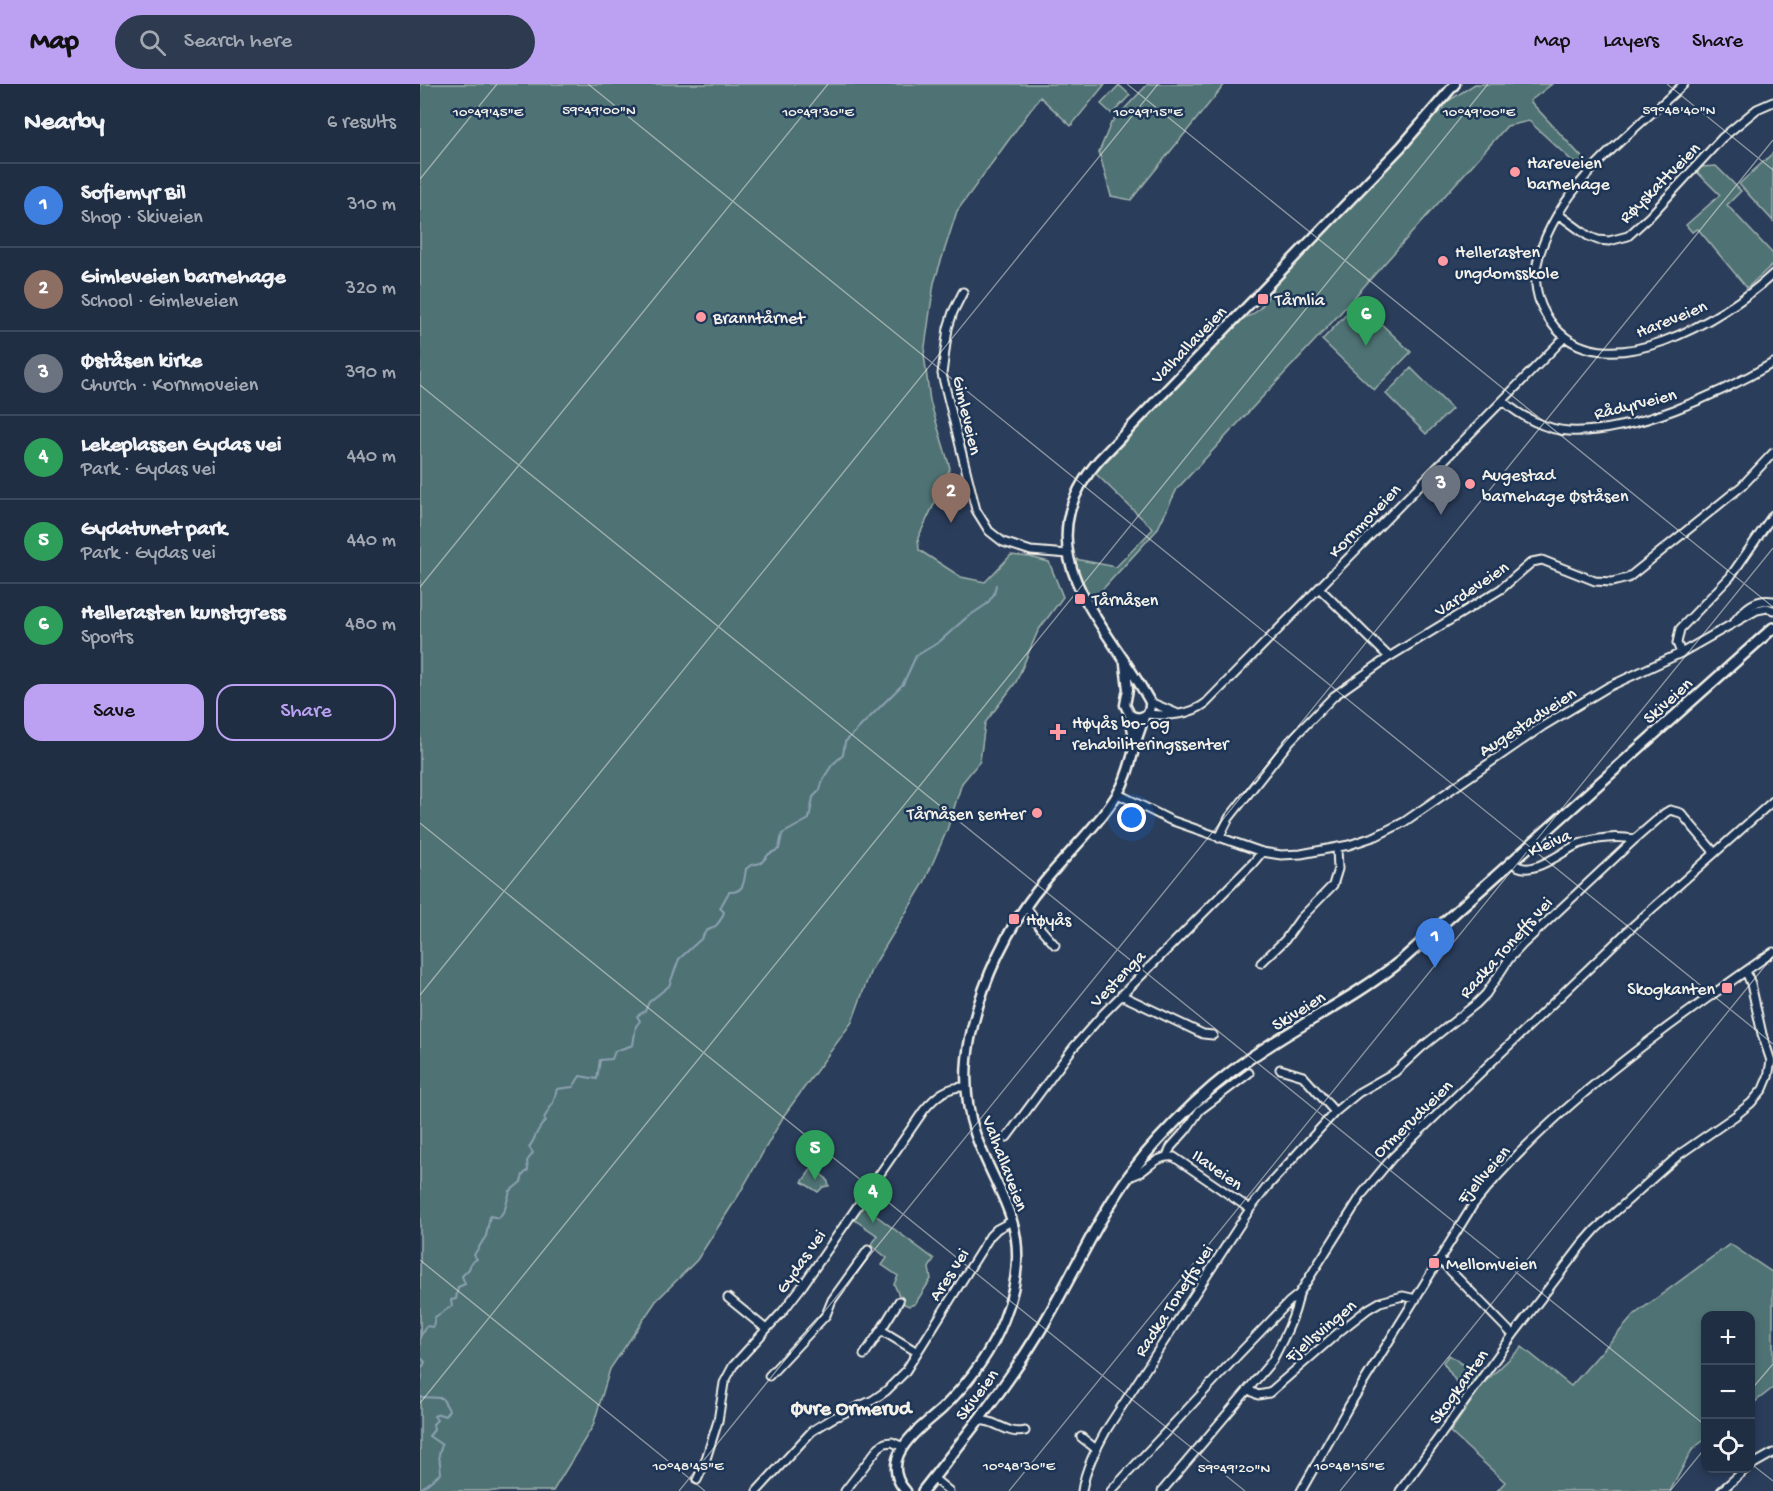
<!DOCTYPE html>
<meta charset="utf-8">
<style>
:root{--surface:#202e44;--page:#2d3a4f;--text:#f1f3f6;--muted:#a2a8b2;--line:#3d4a5d;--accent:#bca0f2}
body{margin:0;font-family:"Gochi Hand",sans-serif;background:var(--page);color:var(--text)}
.controls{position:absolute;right:18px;bottom:18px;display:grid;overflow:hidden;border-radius:12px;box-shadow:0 3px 9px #0003}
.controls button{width:54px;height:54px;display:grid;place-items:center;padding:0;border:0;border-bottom:2px solid var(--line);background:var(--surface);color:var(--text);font:30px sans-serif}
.you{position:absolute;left:712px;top:734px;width:21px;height:21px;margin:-15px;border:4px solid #fff;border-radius:50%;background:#1a73e8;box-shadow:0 0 0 9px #1a73e833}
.badge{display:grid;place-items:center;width:39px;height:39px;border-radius:50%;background:var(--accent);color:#fff;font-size:20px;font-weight:700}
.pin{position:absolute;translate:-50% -50px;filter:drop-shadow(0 2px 3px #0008)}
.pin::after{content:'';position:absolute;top:32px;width:21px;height:18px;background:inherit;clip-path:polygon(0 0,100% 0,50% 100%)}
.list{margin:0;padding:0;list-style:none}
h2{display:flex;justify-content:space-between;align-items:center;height:78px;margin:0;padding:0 24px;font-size:26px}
h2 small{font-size:20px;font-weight:400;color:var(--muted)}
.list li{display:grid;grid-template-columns:39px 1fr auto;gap:18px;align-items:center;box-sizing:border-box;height:84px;padding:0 24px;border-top:2px solid var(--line)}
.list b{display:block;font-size:22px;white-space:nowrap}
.list p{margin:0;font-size:20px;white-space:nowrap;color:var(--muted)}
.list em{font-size:20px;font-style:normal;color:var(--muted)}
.actions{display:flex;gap:12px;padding:18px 24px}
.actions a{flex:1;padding:14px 0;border:2px solid var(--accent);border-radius:18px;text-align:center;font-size:21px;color:var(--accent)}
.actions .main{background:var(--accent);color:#111}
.icon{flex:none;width:33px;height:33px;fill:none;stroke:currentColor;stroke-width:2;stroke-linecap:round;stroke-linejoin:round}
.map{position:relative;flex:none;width:1353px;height:1407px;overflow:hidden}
header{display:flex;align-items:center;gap:36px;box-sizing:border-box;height:84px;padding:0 30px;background:var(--accent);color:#111}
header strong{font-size:28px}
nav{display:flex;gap:33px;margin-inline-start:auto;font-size:21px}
.search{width:420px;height:54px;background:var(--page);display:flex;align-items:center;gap:15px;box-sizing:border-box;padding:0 21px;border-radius:33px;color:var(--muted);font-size:22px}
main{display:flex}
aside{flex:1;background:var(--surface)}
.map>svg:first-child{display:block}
.green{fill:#507374;stroke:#a2b2ae;stroke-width:1.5}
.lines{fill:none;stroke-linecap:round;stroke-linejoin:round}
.stream{stroke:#8ca1b2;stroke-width:2}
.minor-casing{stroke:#f4f1e8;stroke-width:11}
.tertiary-casing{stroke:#f4f1e8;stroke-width:13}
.secondary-casing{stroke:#f4f1e8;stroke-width:14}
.minor{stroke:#1d3557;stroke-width:7}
.tertiary{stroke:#1d3557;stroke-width:8}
.secondary{stroke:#1d3557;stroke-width:9}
.ticks{fill:none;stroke:#f4f1e8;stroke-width:1.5;stroke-opacity:0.45}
.poi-dot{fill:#ff9aa2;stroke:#1d3557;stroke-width:2}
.labels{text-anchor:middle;stroke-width:5;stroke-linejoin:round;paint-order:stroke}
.poi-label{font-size:18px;fill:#f4f1e8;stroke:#1d3557;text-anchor:start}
.street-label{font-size:18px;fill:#f4f1e8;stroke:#1d3557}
.quarter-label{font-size:21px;font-weight:bold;fill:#f4f1e8;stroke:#1d3557}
.ticks-label{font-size:15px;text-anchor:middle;fill:#f4f1e8;stroke:#1d3557;stroke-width:5;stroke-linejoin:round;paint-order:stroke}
</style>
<header>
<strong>Map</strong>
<div class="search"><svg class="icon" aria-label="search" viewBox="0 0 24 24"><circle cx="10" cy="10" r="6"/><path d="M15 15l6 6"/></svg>Search here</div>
<nav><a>Map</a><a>Layers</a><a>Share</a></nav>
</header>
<main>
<aside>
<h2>Nearby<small>6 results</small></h2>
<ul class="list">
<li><span class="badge" style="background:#3f7fe0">1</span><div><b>Sofiemyr Bil</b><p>Shop · Skiveien</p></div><em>310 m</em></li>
<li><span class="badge" style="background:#8d6e63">2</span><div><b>Gimleveien barnehage</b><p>School · Gimleveien</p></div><em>320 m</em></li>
<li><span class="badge" style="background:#6b7280">3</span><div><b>Øståsen kirke</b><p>Church · Kornmoveien</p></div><em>390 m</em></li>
<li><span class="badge" style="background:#2e9e5b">4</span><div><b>Lekeplassen Gydas vei</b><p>Park · Gydas vei</p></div><em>440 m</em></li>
<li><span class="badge" style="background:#2e9e5b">5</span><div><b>Gydatunet park</b><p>Park · Gydas vei</p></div><em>440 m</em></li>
<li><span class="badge" style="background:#2e9e5b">6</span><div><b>Hellerasten kunstgress</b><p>Sports</p></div><em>480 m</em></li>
</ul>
<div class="actions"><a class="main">Save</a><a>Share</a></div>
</aside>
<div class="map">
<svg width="1353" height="1407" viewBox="0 0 1353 1407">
<rect width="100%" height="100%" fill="#2a3d5b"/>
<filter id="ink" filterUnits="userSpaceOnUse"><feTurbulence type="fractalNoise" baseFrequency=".0167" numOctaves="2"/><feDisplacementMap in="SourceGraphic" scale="12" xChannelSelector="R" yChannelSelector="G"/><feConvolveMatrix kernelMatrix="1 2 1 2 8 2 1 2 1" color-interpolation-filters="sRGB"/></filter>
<g filter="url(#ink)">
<!-- green -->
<path class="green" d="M0,0H685L651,42L620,13L537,127L514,199L504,270L510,317L530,384L524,399L526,412L516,416L498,454L499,466L541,493L565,498L591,471L610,473L629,478L643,513L618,547L596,598L565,639L560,677L542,699L527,746L504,799L451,886L432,938L365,1030L318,1112L277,1176L236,1217L190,1285L173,1342L133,1407H0Z
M728,0H805L711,116L691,112L679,68L691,39Z
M1055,0H1132L1110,17L1170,82L1163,87L1109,37L1087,42L914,236L757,405L737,446L669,520L661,500L655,475L696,483L733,445L675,389L824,234C842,228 845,216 855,202C859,195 866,189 871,183L1028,17Z
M699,1L710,11L692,30L681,20Z
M1353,69V137L1319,100Z
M1296,82L1321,107L1307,121L1353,170V180L1327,204L1278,145L1272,148L1266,141L1300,111L1276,87L1280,83Z
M938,218L991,268L954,306L902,256Z
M991,284L1032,325L1006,350L966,310Z
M392,1084L407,1095L409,1102L403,1103L398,1108L382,1098Z
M442,1121L514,1175L509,1184L511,1195L495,1220L489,1222L482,1219L474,1200L478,1192L462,1181L467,1174L451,1161L458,1152L432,1134Z
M1310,1160L1353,1189V1304L1331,1321L1330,1232H1286L1285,1355L1272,1366L1250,1407H1077L1085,1398L1030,1348L1050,1319L1023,1278L1029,1271L1067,1296L1102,1263L1151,1302L1215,1230Z"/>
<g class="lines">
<!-- stream -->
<path class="stream" d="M0,1253L6,1242L13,1243L15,1233L32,1222L31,1216L36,1215L38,1203L45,1200L42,1192L49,1185L51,1179L57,1175L54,1171L66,1152L70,1132L79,1134L85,1125L90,1107L101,1098L103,1091L108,1086L107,1077L113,1069L109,1063C116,1055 116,1044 126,1037L124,1034L133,1019L137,1005L153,1003L160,992L177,995L180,976L192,975L195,967L213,961L216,942L220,937L217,932L225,927L229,918L249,902L259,875L281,855L286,847C296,844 301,838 304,828L300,824L309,808C325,809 324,796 326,785L331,781L341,779L349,770L359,765L362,750L389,735L393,713L400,706L403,695L412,681L423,671L425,658L483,600L496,572L519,558L546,534L567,520L574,510L576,501
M0,1273L5,1278L1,1286L2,1293L0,1303
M0,1313L22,1314L29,1326L25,1332L19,1330L14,1332L17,1336L13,1340L14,1346L9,1352L22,1361L19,1370L21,1389L2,1404V1407"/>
<!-- minor casing -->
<g class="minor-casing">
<path id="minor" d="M1264,0C1210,50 1141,99 1119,172C1112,194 1116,218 1130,237C1181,310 1306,234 1353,190
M1138,130L1168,152L1178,156L1189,157L1208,152L1230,132L1302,54L1337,25L1353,18
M543,208L533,228L528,244L522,290L556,426L569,447L583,458L611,467L648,470
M1083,317C1100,332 1126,346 1149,347C1212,350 1300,310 1353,279
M899,504L969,573
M1315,537C1325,524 1336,514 1353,517
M1261,569L1257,559L1260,545L1310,493L1353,431
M730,618L756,629
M727,630C748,632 769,632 786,619L1144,254
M698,710L750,736L842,768L861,771L881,770L929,761L956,752L984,738L1123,642L1188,603L1261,569L1337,526L1347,524L1353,526
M799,754L809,734L870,657L914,612L969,573L1081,505L1112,478L1122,476L1175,497L1192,498L1208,494L1322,402L1353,369
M1092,778C1110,797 1141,767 1159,760C1176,754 1197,752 1215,755
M606,822L621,845L635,861
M841,879L865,856L880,835L913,801L918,785L917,764
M701,911L783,950L793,951
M860,985L883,992L915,1028
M587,1053L653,964L683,930L833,779L842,768
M747,1072L751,1063L767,1045L780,1026L829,989
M708,1092C725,1093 732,1070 754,1073L830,1125
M1020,1176L1093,1251
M308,1214L346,1245
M461,1246L479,1217
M444,1271L461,1246L497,1268
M349,1292L406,1231L412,1216L448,1166
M829,1306L838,1311L849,1309L920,1247L948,1225L960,1218L983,1212L996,1215
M557,1337C575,1334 587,1352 605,1347
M661,1353L676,1365
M1330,1382L1353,1369
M513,1394L529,1407
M277,1396L284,1381L298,1337L304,1299L313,1282L363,1227L383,1201L504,1026C516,1012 527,1002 546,1003
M337,1407L392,1347L413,1334L453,1316L466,1307L485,1288L570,1152L577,1145L592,1137
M425,1407L459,1363L465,1359L472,1358L483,1363
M662,1407C665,1385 676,1365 687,1345L830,1125L847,1103L915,1028L938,1009L975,988L1002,963L1056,920L1066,910L1089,875L1102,861L1215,755L1245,729L1250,726L1261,729L1294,768
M691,1407L817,1272L869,1218L879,1210L943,1109L972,1074L1215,840L1353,717
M742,1407L852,1277C863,1256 875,1234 879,1210
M881,1407L929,1322L1053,1121C1132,1022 1250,940 1353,868
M980,1407L1093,1251L1161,1162L1176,1145L1260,1070L1315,1032L1331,1019L1343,1005L1348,993L1351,977L1342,950L1331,900L1326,887
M1301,1407L1327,1384"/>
</g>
<!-- tertiary casing -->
<g class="tertiary-casing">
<path id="tertiary" d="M705,580L708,605L705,621L710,631L715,660
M710,631C721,637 731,631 730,618C687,538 599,468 679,376L981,63L1035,0
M486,1407C476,1397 473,1383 479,1370C488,1351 508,1338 523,1324C549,1298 571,1269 584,1235C596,1204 602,1169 592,1137C583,1107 565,1079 555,1049C545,1019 544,986 550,955C561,898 588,841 625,797C648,769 680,739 698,709C707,695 710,679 715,662C717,652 722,643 724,632"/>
</g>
<!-- secondary casing -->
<g class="secondary-casing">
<path id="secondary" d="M503,1407C542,1357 583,1307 616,1253C657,1187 684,1114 738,1056C760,1032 785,1008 811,988C865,946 929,919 982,876L1353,544"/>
</g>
<!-- minor -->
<use href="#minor" class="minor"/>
<!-- tertiary -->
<use href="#tertiary" class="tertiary"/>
<!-- secondary -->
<use href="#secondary" class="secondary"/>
</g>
</g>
<!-- ticks -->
<path class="ticks" d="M168,0L1353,960M707,0L1353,523M1247,0L1353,86M0,95L77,0M0,301L1286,1342M0,503L408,0M0,739L825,1407M0,911L738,0M0,1176L285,1407M1330,1307L1353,1280M0,1319L1068,0M1330,1379L1353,1397M259,1407L1353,56M589,1407L1353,464M920,1407L1353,872M1250,1407L1286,1363"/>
<!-- markers -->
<g class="poi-dot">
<circle cx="1095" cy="88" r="6"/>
<circle cx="1023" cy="177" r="6"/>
<rect x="837" y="209" width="12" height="12" rx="3"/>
<circle cx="281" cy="233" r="6"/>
<circle cx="1050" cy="400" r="6"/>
<rect x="654" y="509" width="12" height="12" rx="3"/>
<path d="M635 639h6v6h6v6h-6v6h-6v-6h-6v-6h6z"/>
<circle cx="617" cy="729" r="6"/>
<rect x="588" y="829" width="12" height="12" rx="3"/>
<rect x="1301" y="898" width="12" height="12" rx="3"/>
<rect x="1008" y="1173" width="12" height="12" rx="3"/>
</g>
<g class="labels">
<!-- poi labels -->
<g class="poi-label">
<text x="1107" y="84">Hareveien<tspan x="1107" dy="21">barnehage</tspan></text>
<text x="1035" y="173">Hellerasten<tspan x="1035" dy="21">ungdomsskole</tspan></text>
<text x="855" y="221">Tårnlia</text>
<text x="293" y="239">Branntårnet</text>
<text x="1062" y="396">Augestad<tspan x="1062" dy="21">barnehage Øståsen</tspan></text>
<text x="672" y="521">Tårnåsen</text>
<text x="652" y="644">Høyås bo- og<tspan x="652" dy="21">rehabiliteringssenter</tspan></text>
<text x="605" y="735" text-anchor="end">Tårnåsen senter</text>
<text x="606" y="841">Høyås</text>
<text x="1295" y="910" text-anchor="end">Skogkanten</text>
<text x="1026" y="1185">Mellomveien</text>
</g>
<!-- street labels -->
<g class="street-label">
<text transform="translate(1239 98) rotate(-45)" y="6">Røyskattveien</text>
<text transform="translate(1251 234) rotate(-22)" y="6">Hareveien</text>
<text transform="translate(768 260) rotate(-46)" y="6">Valhallaveien</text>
<text transform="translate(1215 319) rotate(-14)" y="6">Rådyrveien</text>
<text transform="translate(548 331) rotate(77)" y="6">Gimleveien</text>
<text transform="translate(944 436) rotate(-46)" y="6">Kornmoveien</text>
<text transform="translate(1051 504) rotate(-34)" y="6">Vardeveien</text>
<text transform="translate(1247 616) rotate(-42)" y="6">Skiveien</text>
<text transform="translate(1107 637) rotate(-33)" y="6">Augestadveien</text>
<text transform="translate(1129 758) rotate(-24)" y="6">Kleiva</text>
<text transform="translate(1085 863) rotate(-48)" y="6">Radka Toneffs vei</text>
<text transform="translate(697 894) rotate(-46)" y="6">Vestenga</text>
<text transform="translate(878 926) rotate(-32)" y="6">Skiveien</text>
<text transform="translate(992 1034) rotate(-44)" y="6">Ormerudveien</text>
<text transform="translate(586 1079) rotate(69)" y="6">Valhallaveien</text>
<text transform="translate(798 1085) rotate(35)" y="6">Ilaveien</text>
<text transform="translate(1063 1090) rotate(-49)" y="6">Fjellveien</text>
<text transform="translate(380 1177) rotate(-55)" y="6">Gydas vei</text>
<text transform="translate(528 1190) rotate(-57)" y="6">Ares vei</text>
<text transform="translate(753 1216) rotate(-57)" y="6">Radka Toneffs vei</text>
<text transform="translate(900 1246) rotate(-40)" y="6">Fjellsvingen</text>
<text transform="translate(1038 1302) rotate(-54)" y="6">Skogkanten</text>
<text transform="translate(556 1310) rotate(-53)" y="6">Skiveien</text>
</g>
<!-- quarter labels -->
<g class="quarter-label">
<text x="431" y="1330">Øvre Ormerud</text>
</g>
</g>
<g class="ticks-label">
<text x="1259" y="30">59°48'40"N</text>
<text x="179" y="30">59°49'00"N</text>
<text x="68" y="32">10°49'45"E</text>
<text x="398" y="32">10°49'30"E</text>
<text x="728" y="32">10°49'15"E</text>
<text x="1059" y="32">10°49'00"E</text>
<text x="268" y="1386">10°48'45"E</text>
<text x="599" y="1386">10°48'30"E</text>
<text x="929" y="1386">10°48'15"E</text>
<text x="814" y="1388">59°49'20"N</text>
</g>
</svg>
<div class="controls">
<button>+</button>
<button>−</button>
<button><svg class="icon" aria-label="locate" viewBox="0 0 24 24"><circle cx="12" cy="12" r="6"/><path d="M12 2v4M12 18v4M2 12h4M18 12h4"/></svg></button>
</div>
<div class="you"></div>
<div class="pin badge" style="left:1015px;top:884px;background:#3f7fe0">1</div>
<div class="pin badge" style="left:531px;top:439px;background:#8d6e63">2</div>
<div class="pin badge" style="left:1021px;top:431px;background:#6b7280">3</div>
<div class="pin badge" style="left:453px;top:1139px;background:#2e9e5b">4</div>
<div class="pin badge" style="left:395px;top:1096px;background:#2e9e5b">5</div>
<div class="pin badge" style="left:946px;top:262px;background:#2e9e5b">6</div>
</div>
</main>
